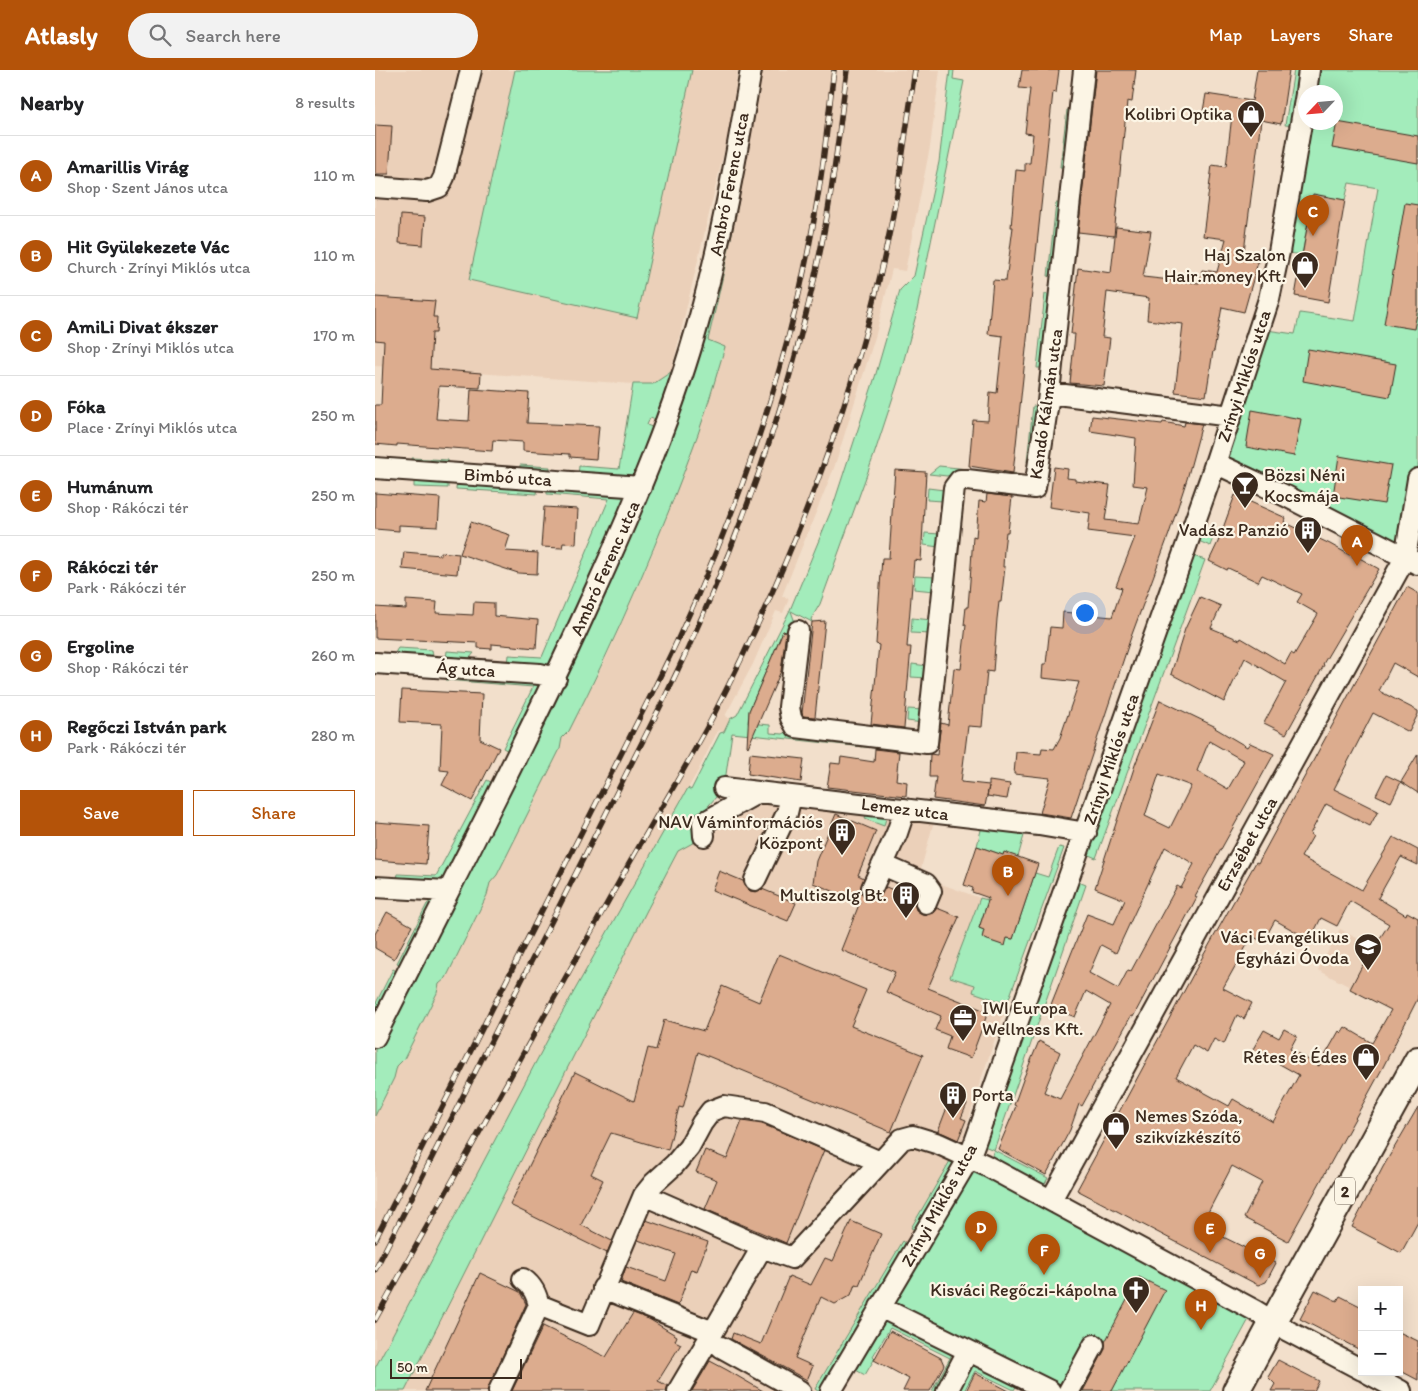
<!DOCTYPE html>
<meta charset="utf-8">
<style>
:root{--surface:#fff;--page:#f2f2f2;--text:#202124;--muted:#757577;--line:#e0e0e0;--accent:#b45309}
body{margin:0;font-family:Itim,sans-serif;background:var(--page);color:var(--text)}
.controls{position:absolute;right:15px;bottom:15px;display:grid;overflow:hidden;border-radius:0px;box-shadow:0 5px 20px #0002}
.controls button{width:45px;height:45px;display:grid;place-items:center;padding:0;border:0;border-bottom:1px solid var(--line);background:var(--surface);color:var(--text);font:25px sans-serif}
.compass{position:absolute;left:923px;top:15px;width:45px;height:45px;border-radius:50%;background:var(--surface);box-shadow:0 5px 20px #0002;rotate:244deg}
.scale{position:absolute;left:15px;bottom:12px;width:132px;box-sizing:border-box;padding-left:5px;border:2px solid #3b2a1e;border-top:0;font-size:14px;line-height:18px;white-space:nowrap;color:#3b2a1e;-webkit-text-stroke:4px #fcf5e5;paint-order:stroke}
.you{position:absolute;left:709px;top:542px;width:18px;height:18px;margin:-12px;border:4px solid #fff;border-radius:50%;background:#1a73e8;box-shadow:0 0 0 8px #1a73e833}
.badge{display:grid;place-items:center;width:32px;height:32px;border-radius:50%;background:var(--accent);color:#fff;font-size:16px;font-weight:700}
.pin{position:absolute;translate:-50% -41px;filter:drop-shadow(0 1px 2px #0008)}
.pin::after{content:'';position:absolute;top:26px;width:18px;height:15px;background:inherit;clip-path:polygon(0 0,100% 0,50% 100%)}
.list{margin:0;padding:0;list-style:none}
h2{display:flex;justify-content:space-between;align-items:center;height:65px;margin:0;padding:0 20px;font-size:21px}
h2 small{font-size:16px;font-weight:400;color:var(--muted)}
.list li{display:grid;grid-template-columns:32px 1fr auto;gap:15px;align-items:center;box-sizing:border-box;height:80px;padding:0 20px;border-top:1px solid var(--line)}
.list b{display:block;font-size:19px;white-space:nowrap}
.list p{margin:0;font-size:16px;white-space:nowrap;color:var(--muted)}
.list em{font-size:16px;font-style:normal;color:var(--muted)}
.actions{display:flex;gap:10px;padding:15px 20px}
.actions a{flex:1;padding:11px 0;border:1px solid var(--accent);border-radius:0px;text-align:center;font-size:18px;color:var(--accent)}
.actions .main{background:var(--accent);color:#fff}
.icon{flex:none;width:28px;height:28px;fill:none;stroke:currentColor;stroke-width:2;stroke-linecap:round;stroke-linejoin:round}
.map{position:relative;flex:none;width:1043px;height:1321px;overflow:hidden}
header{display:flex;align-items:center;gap:30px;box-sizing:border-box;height:70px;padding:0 25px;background:var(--accent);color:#fff}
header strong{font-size:24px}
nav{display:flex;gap:28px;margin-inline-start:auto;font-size:18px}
.search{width:350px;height:45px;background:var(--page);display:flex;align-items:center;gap:12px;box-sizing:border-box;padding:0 18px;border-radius:28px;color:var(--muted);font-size:19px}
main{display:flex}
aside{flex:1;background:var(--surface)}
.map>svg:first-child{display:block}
.built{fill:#ebd0b9}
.green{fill:#a3ecbb;stroke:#6f8b6c}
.building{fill:#dcac8e;stroke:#3b2a1e;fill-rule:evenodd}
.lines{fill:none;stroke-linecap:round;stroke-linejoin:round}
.minor-casing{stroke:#3b2a1e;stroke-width:24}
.major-casing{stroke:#3b2a1e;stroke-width:30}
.minor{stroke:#fcf5e5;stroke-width:20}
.major{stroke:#fcf5e5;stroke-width:26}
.rail-casing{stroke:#3b2a1e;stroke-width:5.5}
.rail{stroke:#fcf5e5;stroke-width:4;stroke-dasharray:11;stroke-linecap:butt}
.labels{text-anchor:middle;stroke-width:4.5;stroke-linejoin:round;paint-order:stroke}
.shield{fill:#fcf5e5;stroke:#75675a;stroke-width:1}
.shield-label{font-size:16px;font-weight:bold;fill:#3b2a1e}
.poi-label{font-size:18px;fill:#3b2a1e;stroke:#fcf5e5;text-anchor:end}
.street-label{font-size:18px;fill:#3b2a1e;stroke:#fcf5e5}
</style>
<header>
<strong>Atlasly</strong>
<div class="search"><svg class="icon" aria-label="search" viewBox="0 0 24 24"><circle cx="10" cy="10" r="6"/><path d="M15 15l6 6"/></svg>Search here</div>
<nav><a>Map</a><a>Layers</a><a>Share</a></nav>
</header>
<main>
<aside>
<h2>Nearby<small>8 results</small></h2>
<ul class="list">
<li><span class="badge">A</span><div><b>Amarillis Virág</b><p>Shop · Szent János utca</p></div><em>110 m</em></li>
<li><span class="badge">B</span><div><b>Hit Gyülekezete Vác</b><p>Church · Zrínyi Miklós utca</p></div><em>110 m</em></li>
<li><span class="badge">C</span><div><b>AmiLi Divat ékszer</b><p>Shop · Zrínyi Miklós utca</p></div><em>170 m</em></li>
<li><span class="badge">D</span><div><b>Fóka</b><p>Place · Zrínyi Miklós utca</p></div><em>250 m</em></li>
<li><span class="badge">E</span><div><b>Humánum</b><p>Shop · Rákóczi tér</p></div><em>250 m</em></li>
<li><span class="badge">F</span><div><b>Rákóczi tér</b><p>Park · Rákóczi tér</p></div><em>250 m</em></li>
<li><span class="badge">G</span><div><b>Ergoline</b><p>Shop · Rákóczi tér</p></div><em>260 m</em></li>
<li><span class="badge">H</span><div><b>Regőczi István park</b><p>Park · Rákóczi tér</p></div><em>280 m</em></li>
</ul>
<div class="actions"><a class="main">Save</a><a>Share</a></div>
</aside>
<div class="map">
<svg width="1043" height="1321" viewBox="0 0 1043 1321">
<rect width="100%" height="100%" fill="#f2dfcb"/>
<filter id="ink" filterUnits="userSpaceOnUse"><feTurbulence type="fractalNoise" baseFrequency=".02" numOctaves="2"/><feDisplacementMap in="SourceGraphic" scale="10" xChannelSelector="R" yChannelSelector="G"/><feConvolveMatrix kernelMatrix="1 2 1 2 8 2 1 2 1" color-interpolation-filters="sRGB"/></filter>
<g filter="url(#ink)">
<!-- built -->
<path class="built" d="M0,0H363L354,61L296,302L278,314H258L0,296Z
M387,0H565L555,77L530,201L517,199L501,264L459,398L407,526L414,529L408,543L401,541L378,594L350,646L355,649L349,662L343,660L323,701L304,734L326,769L391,732L559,751L544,806L605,828L575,907L601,915L599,922L632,934L601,1024L586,1076L449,1321H0V1046L19,1008L22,996L29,989L62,923L64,914L71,908L112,825L115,813L122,805L185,679L187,668L194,661L231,588L277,484L323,363L350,278L333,270L352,190Z
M965,859L1043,903L1032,947L943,900Z"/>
<!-- green -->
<path class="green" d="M140,0H317L262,248L94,210Z
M385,0H387C372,91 355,180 333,270L350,277C341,306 333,336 323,364C286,466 243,565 194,661L187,668L185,679L122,805L115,813L112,825L71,908L64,914L62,923L29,989L22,996L19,1008L0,1046V935L18,899L30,906L34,899L22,893L52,834L59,829L21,813L23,804L61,806L112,710L125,717L141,685L128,678L158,617L71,610L72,603L133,595L134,585L167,587L234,429L172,424V416L270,428Z
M575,0H579L578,9L589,11L541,245L523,312L499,385L445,534L436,549L437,552L416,541L423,561L421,566L408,561L374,641L373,653L395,655V663L408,664L421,657L552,673L555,684L357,663L349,718L327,743L325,769L303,781L272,840L30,1321H0V1298L183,950L313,718L316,720L345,663L349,662L355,649L362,645L415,540L458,436L500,307L525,220L539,206L564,92Z
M919,0H929L920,56L910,55Z
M946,0H1043V409L1033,477L912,416L844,383L884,259L920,264L925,243L980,251L1003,118L974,113L970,130L938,125L927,185L914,183L937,53L961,52V22H949L950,19L943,18Z
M692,40L698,41L692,98L685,97Z
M681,133L688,134L679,207L673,206Z
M670,224L678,225L669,298H662Z
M296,302L281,350L275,348L272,355L279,358L264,399L256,408L203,406L204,396L244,399L258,314H278Z
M658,336H665L658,393L652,392Z
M37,388L73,390V398L37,395Z
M145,395L175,397L174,404L145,401Z
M564,396L641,404V407L586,401L572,406L554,404Z
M39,408L73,410V418L39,417Z
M82,410L163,415L162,424L81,419Z
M553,418L569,420L568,431L552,430Z
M823,458L839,465L835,476L819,469Z
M550,463L565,464L564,477L549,475Z
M815,485L830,490L721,788L709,783Z
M540,506L560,507L559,521L539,519Z
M537,548L557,550L555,564L536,563Z
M23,578L57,580L58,585L56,591L20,588L21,581Z
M72,581L99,583L94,589L71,588Z
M537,594L553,596L552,608L536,607Z
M533,639L549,640L548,653L532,651Z
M491,743L512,744L509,756L490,749Z
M607,756L650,762L643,787L628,785L602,776Z
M684,777L689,778L632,934L598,922L600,915L575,907L605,828L613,830L604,858L609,860L607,868L629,875L632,868L638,869L660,803L673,807Z
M701,811L711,815L619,1080L673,1108L668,1117L615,1089L619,1080L609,1076Z
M594,1088L879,1240L835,1321H675L505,1237Z
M575,1091L580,1095L542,1161L536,1158Z
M528,1171L533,1175L450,1321H443L440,1319Z
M518,1250L578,1282L575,1288L581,1291L565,1321H557L575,1288L515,1258L498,1286L500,1288L490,1305L477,1298L505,1252Z
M597,1292L643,1313L639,1320L600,1301L589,1321H580Z"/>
<!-- building -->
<path class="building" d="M647,0H684L681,23L678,22L638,403L594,396L598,350L613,351L615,322L622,323L628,266L613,264L618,210L631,211L638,157H636L641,100L650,101V93H655L658,64L650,63L655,19L644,18Z
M721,0H761L757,32L752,31L739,166L703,162Z
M882,0H914L906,54L886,50L868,189L883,192L869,242L847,237L839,281H838L831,326L800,322L808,254L772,250L774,228L732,222L727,267L735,268L729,316L695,313L700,264H696L703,198L736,203L741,157L776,161L768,207L824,213L827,200L842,202L851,169L828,166L837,95L851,97L857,45L828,41L831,24L877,31Z
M962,52L1043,66V93L957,78Z
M0,55L17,56L14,104H0Z
M938,124L970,130L953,232L920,226Z
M1030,133L1043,135V238L1039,259L1009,254Z
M26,145L50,147L48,175L24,173Z
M0,227L60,231L58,247H62L61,263H57L55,299L106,303L105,318L64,316L61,349L94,351L96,319L154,323L152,353L224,356L221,389L195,387V384L148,381V372L118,370L117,381L22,374V376L0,374V335H6L9,271L0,270Z
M933,279L1021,294L1015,327L928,311Z
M877,340L926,349L919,386L871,377Z
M717,346L787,354L788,352L809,356L810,352L827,354L812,409L794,464L756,567L696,748L665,743L675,708L639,704L641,682L666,684L667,678L679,679L685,668L704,612L667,608L668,594H671L675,557L687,558L688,542L737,547L747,518L741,516L760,467L713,461L715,443L674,437L679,397L693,399L692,408L700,409V411L735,415L730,450L764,454L773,417L758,415L761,368L715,361Z
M964,386L1016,395L1009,434L958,426Z
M520,400L551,402L546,491L539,490L532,577H536L529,658L496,654L504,575L501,574L507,488H514Z
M0,423L65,428L63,457L24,455V461L0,459Z
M612,424L637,427L633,462H631L629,479L628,497H630L626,532H624L622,549L618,602L612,601L607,657L593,656L586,712L614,715V711L635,714L632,729L612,726L614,716L610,736L558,729L561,707H554L555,684L562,685L566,653L573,655L579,598L586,599L591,555H589L591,537H593L595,511L598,466L601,467L604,431L611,432Z
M860,425L911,448L909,452L955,474L980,488L981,486L1004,499L948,594L949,595L911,664L889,653L911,612L870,588L849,632L796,604L810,559L825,527L846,536L836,558L865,570L866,568L910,594L916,583L919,585L943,544L922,532L927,524L887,505L883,512L853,498L852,500L834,491L843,472Z
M169,437L203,439L201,474L188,473L187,478L166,477Z
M96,452L135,465L130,481L163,483L162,504L143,503L85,484Z
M29,482L66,485V482L84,484L82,504L27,499Z
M1032,517L1043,523V607L1018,593L1004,621L1043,641V644L1034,662L998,643L959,719L1003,741L995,756L951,734L935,764L938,766L926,787L987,820L1018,767L1043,780V795L1026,787L1003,828L1031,845L1032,842L1043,848V928L1007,999L913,1171L869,1148L887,1112L857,1096L826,1156L901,1193L891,1212L883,1215L702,1120L828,886L881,792L883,793ZM975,831L1014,854L987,896L975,919L1016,940L997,973L970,957L966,963L964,961L944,996L915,979L922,966L909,959L904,968L889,960L878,979L924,1005L898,1052L858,1029L854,1036L801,1007L818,975L832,983L839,969L849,974L862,945L869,949L877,933L848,918L877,866L888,872L900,850L935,870L946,848L962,856Z
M31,530L62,532L61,543L98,545L99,532L119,533V546L163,550L161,578L117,574V579L103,578V573L0,568V537L31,539Z
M450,551L440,647L428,646L427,643L437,552Z
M408,561L411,562L406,601L373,677L372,676L374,641Z
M27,620L107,624L105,669L124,678L97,731L67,715L74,701L65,700L67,654L25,652Z
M785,630L841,657L840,658L872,677L875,673L899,684L820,826L822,827L758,947L756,946L707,1036L704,1034L695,1060L671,1105L623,1079L641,1036L639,1035L649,1007L664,971L685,982L669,1022L685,1029L735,935L711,921L700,947L675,937L712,844L739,854L750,830L720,818L760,695ZM834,671L869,691L853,719L822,701ZM784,704L816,716L795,758L770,746ZM790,777L819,794L806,818L802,816L756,901L753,900L743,919L714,903L726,875L741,883Z
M500,679L524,682L521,710L532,712L531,726L452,717L456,693L465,694L466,687L499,692Z
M375,683L429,689L426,712L373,704Z
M1043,684V723L1026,712Z
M1011,705L1026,712L1016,732L1001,725Z
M461,744L501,761L483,805L489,808L485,819L488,825L493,829L499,830L504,827L511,817L540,829L539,834L541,840L547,844L552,845L558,843L562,838L584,847L553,918L613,942L596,988L571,979L575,966L560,960L566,946L511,922L520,902L466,880L485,832L438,813L441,791Z
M0,752L54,756L51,794L0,790Z
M602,776L628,785L629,782L663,794L638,869L632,868L630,876L607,868L609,860L604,858L614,828L597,822L598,818L589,815Z
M344,801L368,811L371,817L375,821L381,822L387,819L421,833L413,851L337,820Z
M12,842L37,856L19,889L0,878V864Z
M404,884L491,920L476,956L548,985L516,1062L323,982L308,1038L304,1037L293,1080L236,1063L216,1104L228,1110L206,1155L237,1171L232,1183L135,1135L200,1002L259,1031L273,978L281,980L289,950L329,961L347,916L384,932Z
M576,1027L592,1034L586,1048L591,1050L583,1070L563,1061Z
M1043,1037V1152L1026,1183L977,1157L1008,1097Z
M367,1051L387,1054L449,1080L411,1173L330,1139L342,1110L321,1102L330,1080L352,1089Z
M271,1150L333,1172L322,1201L316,1199L303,1235L246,1212L251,1197L291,1211L301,1184L263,1170Z
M476,1151L506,1164L484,1215L480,1214L476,1225L460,1234L446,1227L420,1288L438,1296L432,1310L356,1269L358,1263L386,1274L414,1206L436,1215L450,1188L458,1191Z
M105,1203L145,1222L151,1234L112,1321H50Z
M764,1207L790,1220L737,1321H708L729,1281L730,1272Z
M940,1220L962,1231L965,1226L987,1237V1281L925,1249Z
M258,1243L274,1249L302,1266L300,1271L306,1274L283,1311L293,1316L291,1321H137L168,1256L231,1287Z
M515,1261L566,1288L569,1295L555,1321H528L534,1309L499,1290Z
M1024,1262L1043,1271V1310L1024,1300Z
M903,1290L944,1311L939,1321H896L900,1314L893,1307Z
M335,1291L352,1300L388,1321H317Z
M600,1303L634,1321H591Z"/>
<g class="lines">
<!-- minor casing -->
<g class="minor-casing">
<path id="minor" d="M931,22L934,0
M0,117L52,121L64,117L69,107L96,0
M674,323L856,346
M840,393L909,425L1043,494
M0,398L266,417
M423,561L414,637L416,648L421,657L552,673L579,418L585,410H592L660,418L673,332L709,0
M0,593L165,604L181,608
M349,718L664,755L711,763
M329,766L328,753L384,722
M508,795L551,814L556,821L551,833
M380,810L412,743L416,726
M0,817L72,821
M497,818L522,763L530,739
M0,967C73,820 151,674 218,525C259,435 299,342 325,246C347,166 362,83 376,0
M269,1125L387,1177L417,1188L527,1069L538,1066L564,1074L610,1095L879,1240L913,1261L987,1300
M676,1130L1030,488L1043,409
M148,1209C158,1216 161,1224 164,1235
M228,1218L338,1262L387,1177
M505,1237L675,1321
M346,1277L425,1321
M991,1302L1026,1321
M124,1321L164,1235L214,1255L269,1125L278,1114L300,1094L314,1077L327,1053L336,1041L349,1036L390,1042L505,1092
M303,1321L338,1262
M456,1321L594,1088L600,1072L835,409L894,229L904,182L931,24
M572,1321L593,1281
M694,1321L719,1275"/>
</g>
<!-- major casing -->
<g class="major-casing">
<path id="major" d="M861,1321L908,1234L1043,990"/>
</g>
<!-- minor -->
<use href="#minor" class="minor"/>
<!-- major -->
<use href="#major" class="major"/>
<!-- rail casing -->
<g class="rail-casing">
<path id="rail" d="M0,1170L278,621C357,462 419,289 445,113C451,75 454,37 459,0
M0,1200L290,627C363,477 419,321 450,157C460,105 465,52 472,0
M0,1250C81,1103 164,956 245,810C275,756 308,703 337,648C379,566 417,482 448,396C480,308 506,215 522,123C528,82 534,41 540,0"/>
</g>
<!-- rail -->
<use href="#rail" class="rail"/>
</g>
</g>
<!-- icons -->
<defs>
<g id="shop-pin" transform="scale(1.4375)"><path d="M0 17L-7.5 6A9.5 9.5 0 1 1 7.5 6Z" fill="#3b2a1e" stroke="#fcf5e5"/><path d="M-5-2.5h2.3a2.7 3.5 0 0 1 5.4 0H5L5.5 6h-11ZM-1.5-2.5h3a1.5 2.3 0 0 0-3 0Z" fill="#fff"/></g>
<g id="bar-pin" transform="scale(1.4375)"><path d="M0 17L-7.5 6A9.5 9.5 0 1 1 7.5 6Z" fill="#3b2a1e" stroke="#fcf5e5"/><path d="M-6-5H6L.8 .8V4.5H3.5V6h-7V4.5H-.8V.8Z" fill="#fff"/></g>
<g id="building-pin" transform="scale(1.4375)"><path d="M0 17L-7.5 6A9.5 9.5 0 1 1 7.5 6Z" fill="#3b2a1e" stroke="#fcf5e5"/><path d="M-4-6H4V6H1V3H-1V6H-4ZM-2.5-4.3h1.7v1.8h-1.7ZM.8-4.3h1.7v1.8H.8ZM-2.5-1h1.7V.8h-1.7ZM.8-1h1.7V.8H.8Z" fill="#fff"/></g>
<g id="school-pin" transform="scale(1.4375)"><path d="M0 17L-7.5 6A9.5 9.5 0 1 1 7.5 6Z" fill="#3b2a1e" stroke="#fcf5e5"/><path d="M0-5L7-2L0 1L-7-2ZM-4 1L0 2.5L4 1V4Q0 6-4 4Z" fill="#fff"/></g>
<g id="office-pin" transform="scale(1.4375)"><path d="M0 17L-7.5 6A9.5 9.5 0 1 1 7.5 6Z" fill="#3b2a1e" stroke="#fcf5e5"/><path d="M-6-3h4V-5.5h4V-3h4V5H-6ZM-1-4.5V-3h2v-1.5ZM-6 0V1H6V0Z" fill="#fff"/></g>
<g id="church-pin" transform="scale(1.4375)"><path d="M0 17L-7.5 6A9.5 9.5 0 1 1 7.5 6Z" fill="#3b2a1e" stroke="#fcf5e5"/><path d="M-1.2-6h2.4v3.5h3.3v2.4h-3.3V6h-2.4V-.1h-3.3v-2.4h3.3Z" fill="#fff"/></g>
</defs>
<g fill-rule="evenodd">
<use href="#shop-pin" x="876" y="44"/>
<use href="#shop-pin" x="930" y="195"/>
<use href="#bar-pin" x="870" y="415"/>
<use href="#building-pin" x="933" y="460"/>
<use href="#building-pin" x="467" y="762"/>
<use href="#building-pin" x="531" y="825"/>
<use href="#school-pin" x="993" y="877"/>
<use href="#office-pin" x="588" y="948"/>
<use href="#shop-pin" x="991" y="987"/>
<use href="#building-pin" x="578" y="1025"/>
<use href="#shop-pin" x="741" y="1056"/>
<use href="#church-pin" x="761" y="1220"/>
</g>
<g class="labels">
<!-- shield labels -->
<rect class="shield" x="960" y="1107.5" width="20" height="27" rx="4"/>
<g class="shield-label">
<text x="970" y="1127">2</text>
</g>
<!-- poi labels -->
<g class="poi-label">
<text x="857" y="50">Kolibri Optika</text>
<text x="911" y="191">Haj Szalon<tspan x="911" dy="21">Hair.money Kft.</tspan></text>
<text x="889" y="411" text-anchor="start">Bözsi Néni<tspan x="889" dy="21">Kocsmája</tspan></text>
<text x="914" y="466">Vadász Panzió</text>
<text x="448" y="758">NAV Váminformációs<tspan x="448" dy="21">Központ</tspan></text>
<text x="512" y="831">Multiszolg Bt.</text>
<text x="974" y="873">Váci Evangélikus<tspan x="974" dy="21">Egyházi Óvoda</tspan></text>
<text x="607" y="944" text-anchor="start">IWI Europa<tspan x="607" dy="21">Wellness Kft.</tspan></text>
<text x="972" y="993">Rétes és Édes</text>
<text x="597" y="1031" text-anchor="start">Porta</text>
<text x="760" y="1052" text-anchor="start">Nemes Szóda,<tspan x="760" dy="21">szikvízkészítő</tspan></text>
<text x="742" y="1226">Kisváci Regőczi-kápolna</text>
</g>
<!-- street labels -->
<g class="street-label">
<text transform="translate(354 114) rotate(-79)" y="6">Ambró Ferenc utca</text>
<text transform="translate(869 306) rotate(-72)" y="6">Zrínyi Miklós utca</text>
<text transform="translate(671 334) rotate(-82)" y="6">Kandó Kálmán utca</text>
<text transform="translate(133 407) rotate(4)" y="6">Bimbó utca</text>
<text transform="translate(230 498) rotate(-66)" y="6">Ambró Ferenc utca</text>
<text transform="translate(91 599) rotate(4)" y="6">Ág utca</text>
<text transform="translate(736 689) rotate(-71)" y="6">Zrínyi Miklós utca</text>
<text transform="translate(530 739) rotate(7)" y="6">Lemez utca</text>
<text transform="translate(872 774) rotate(-61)" y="6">Erzsébet utca</text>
<text transform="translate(564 1135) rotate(-61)" y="6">Zrínyi Miklós utca</text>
</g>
</g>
</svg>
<div class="controls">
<button>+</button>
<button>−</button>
</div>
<svg class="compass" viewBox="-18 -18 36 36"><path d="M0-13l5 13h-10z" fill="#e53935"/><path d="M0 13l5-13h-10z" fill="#757577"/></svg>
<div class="scale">50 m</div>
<div class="you"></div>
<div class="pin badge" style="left:982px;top:496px">A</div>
<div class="pin badge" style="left:633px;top:826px">B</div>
<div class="pin badge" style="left:938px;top:166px">C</div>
<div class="pin badge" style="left:606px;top:1182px">D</div>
<div class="pin badge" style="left:835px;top:1183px">E</div>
<div class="pin badge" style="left:669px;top:1205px">F</div>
<div class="pin badge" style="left:885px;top:1208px">G</div>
<div class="pin badge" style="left:826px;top:1260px">H</div>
</div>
</main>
